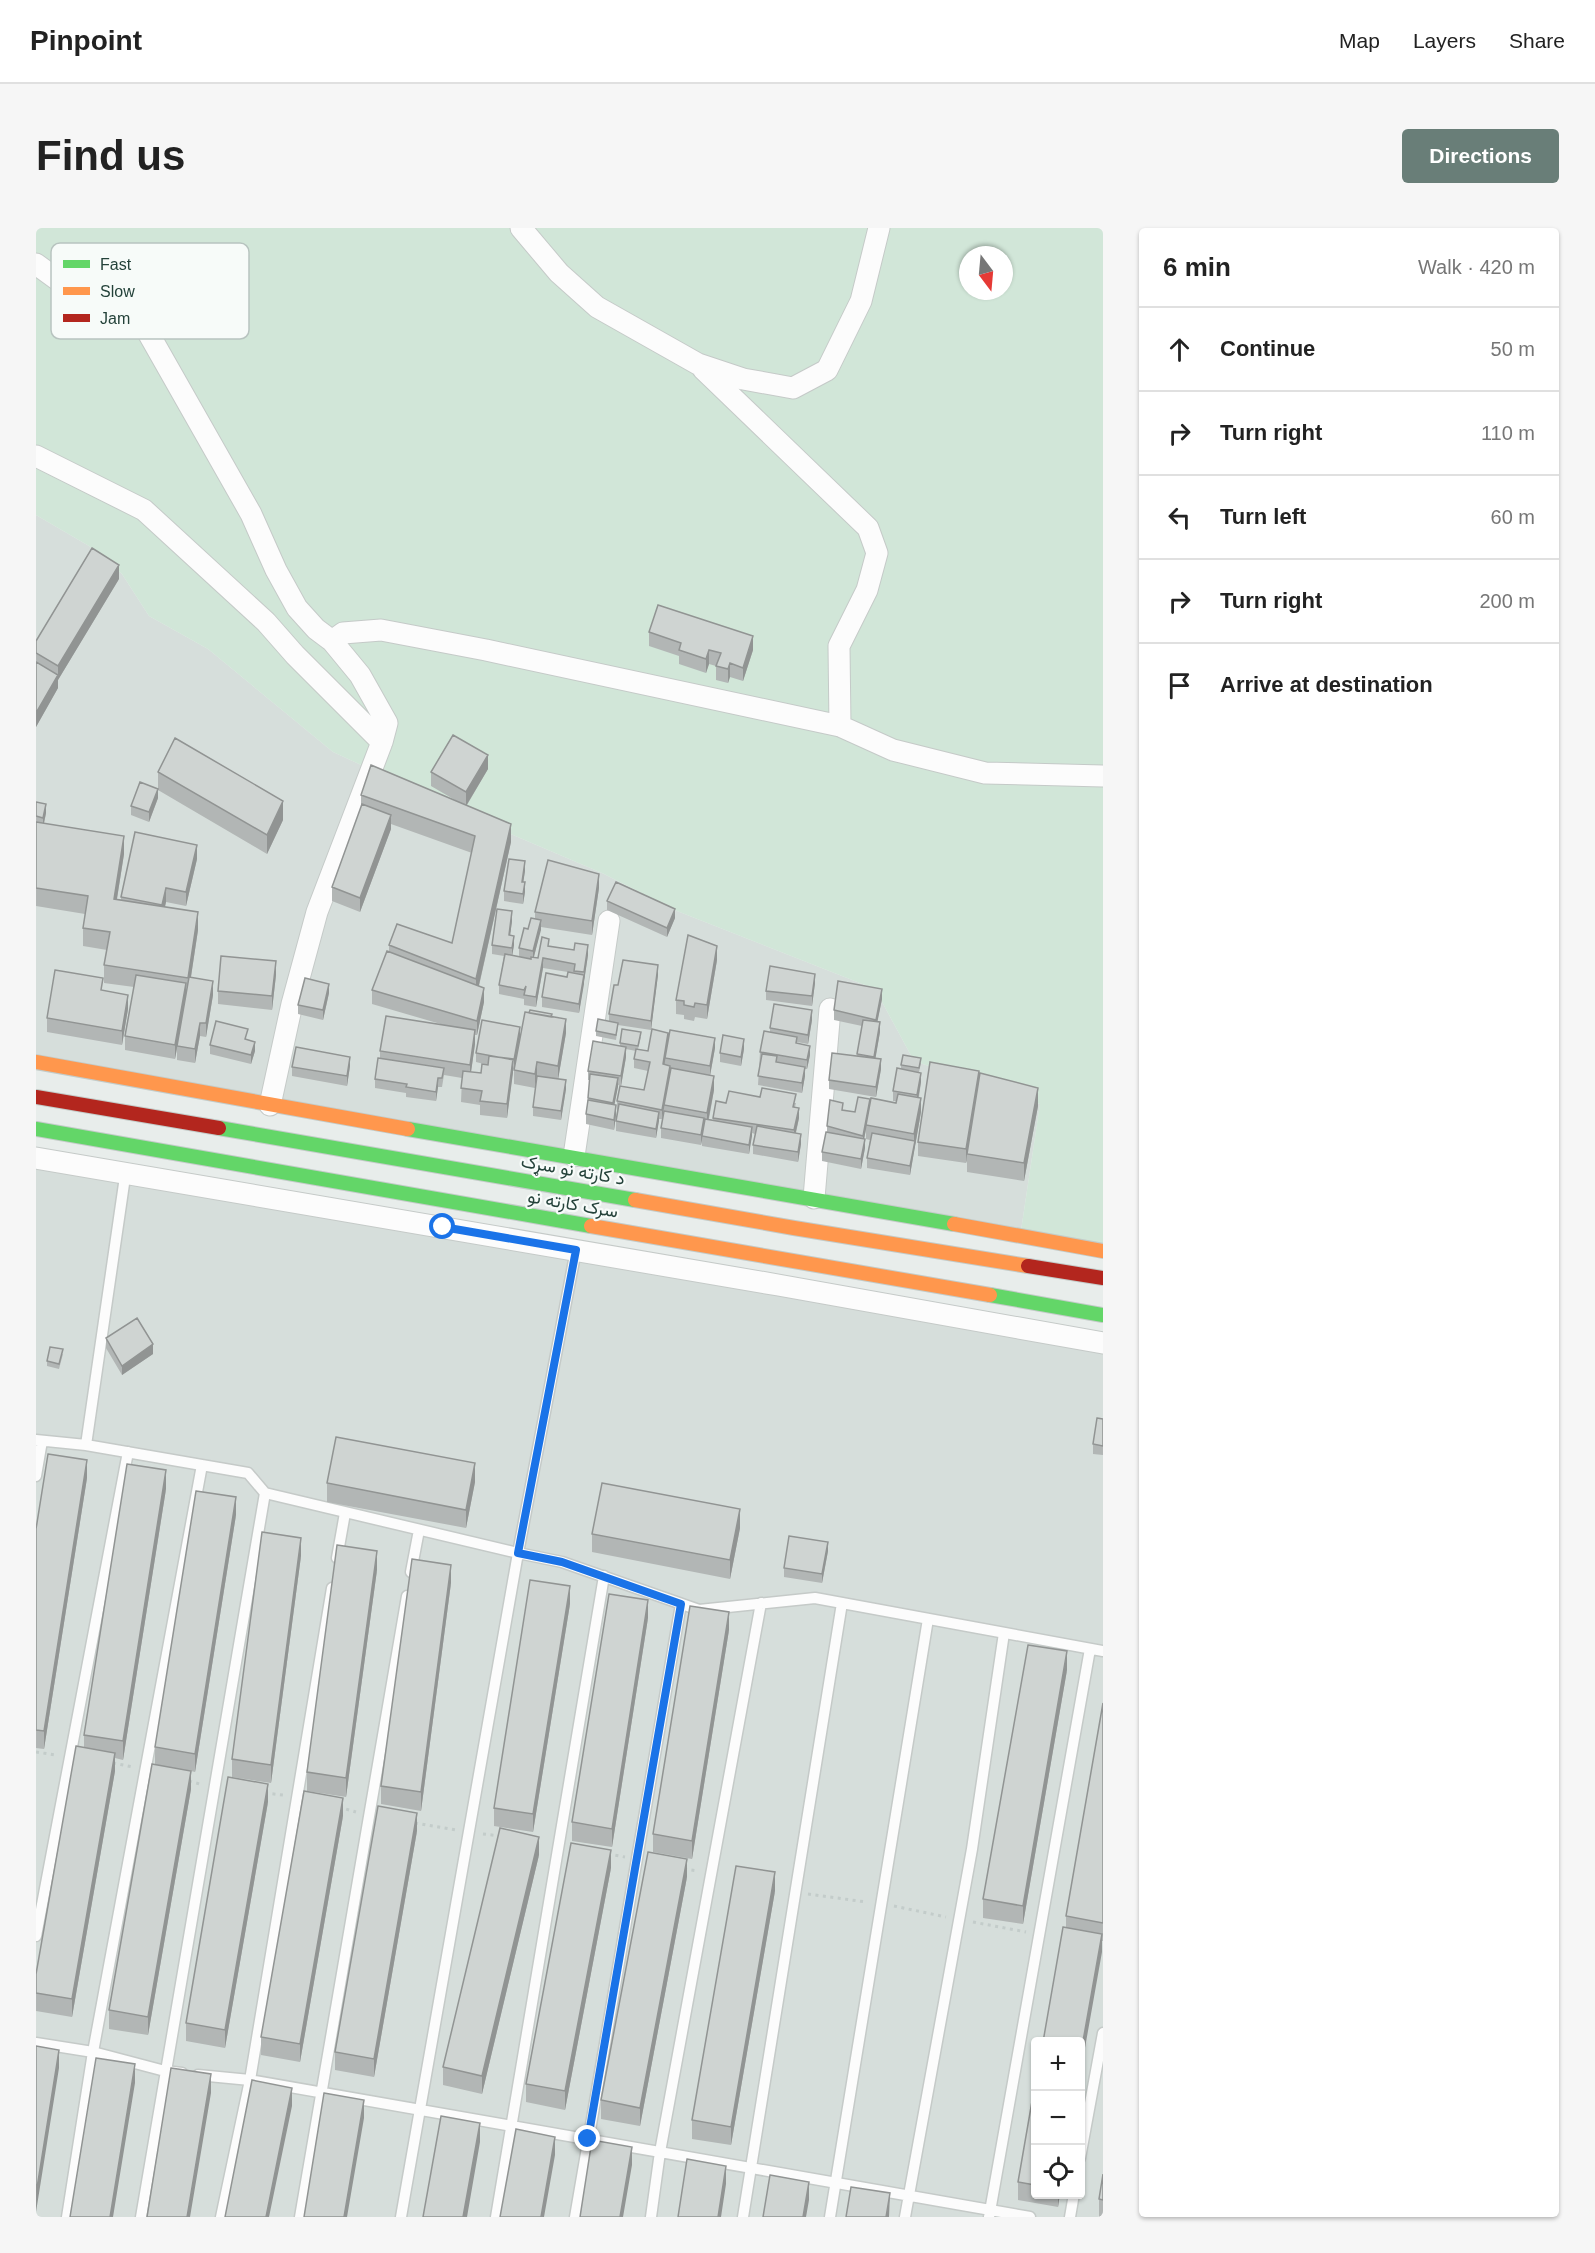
<!DOCTYPE html>
<meta charset="utf-8">
<style>
:root{--surface:#fff;--page:#f6f6f6;--text:#222;--muted:#767676;--line:#e0e0e0;--accent:#697e78}
body{margin:0;font-family:Helvetica,Vazirmatn,sans-serif;background:var(--page);color:var(--text)}
.controls{position:absolute;right:18px;bottom:18px;display:grid;overflow:hidden;border-radius:6px;box-shadow:0 2px 4px #0004}
.controls button{width:54px;height:54px;display:grid;place-items:center;padding:0;border:0;border-bottom:2px solid var(--line);background:var(--surface);color:var(--text);font:30px sans-serif}
.compass{position:absolute;left:923px;top:18px;width:54px;height:54px;border-radius:50%;background:var(--surface);box-shadow:0 2px 4px #0004;rotate:164deg}
.stop{position:absolute;width:18px;height:18px;margin:-14px;border:4px solid #1a73e8;border-radius:50%;background:#fff}
.stop.end{background:#1a73e8;border-color:#fff;box-shadow:0 2px 6px #0008}
.list{margin:0;padding:0;list-style:none}
h2{display:flex;justify-content:space-between;align-items:center;height:78px;margin:0;padding:0 24px;font-size:26px}
h2 small{font-size:20px;font-weight:400;color:var(--muted)}
.list li{display:grid;grid-template-columns:39px 1fr auto;gap:18px;align-items:center;box-sizing:border-box;height:84px;padding:0 24px;border-top:2px solid var(--line)}
.list b{display:block;font-size:22px;white-space:nowrap}
.list em{font-size:20px;font-style:normal;color:var(--muted)}
.icon{flex:none;width:33px;height:33px;fill:none;stroke:currentColor;stroke-width:2;stroke-linecap:round;stroke-linejoin:round}
.map{position:relative;flex:none;width:1067px;height:1989px;overflow:hidden;border-radius:6px}
header{display:flex;align-items:center;gap:36px;box-sizing:border-box;height:84px;padding:0 30px;background:var(--surface);border-bottom:2px solid var(--line)}
header strong{font-size:28px}
nav{display:flex;gap:33px;margin-inline-start:auto;font-size:21px}
.intro{display:flex;align-items:center;justify-content:space-between;box-sizing:border-box;height:144px;padding:0 36px}
h1{margin:0;font-size:42px}
.button{padding:15px 27px;border-radius:6px;background:var(--accent);color:#fff;font-size:21px;font-weight:700}
main{display:flex;gap:36px;padding:0 36px}
aside{flex:1;background:var(--surface);border-radius:6px;box-shadow:0 2px 4px #0004}
.map>svg:first-child{display:block}
.built{fill:#d6dedb;fill-rule:evenodd}
.green{fill:#d1e6d8;fill-rule:evenodd}
.lines{fill:none;stroke-linecap:round;stroke-linejoin:round}
.lane-casing{stroke:#c5cac8;stroke-width:13}
.street-casing{stroke:#c5cac8;stroke-width:23}
.fast-casing{stroke:#c3cbc8;stroke-width:16}
.slow-casing{stroke:#c3cbc8;stroke-width:16}
.jam-casing{stroke:#c3cbc8;stroke-width:16}
.path{stroke:#c3ccca;stroke-width:3;stroke-dasharray:3 4.5;stroke-linecap:butt}
.lane{stroke:#fcfcfc;stroke-width:10}
.street{stroke:#fcfcfc;stroke-width:21}
.fast{stroke:#63d668;stroke-width:14}
.slow{stroke:#ff974d;stroke-width:14}
.jam{stroke:#b3261e;stroke-width:14}
.wall{fill:#b2b6b5}
.shaded-wall{fill:#919493}
.building{fill:#cfd4d2;stroke:#919493;stroke-width:1.5}
.route{stroke:#1a73e8;stroke-width:8}
.labels{text-anchor:middle;stroke-width:4.5;stroke-linejoin:round;paint-order:stroke}
.street-label{font-size:18px;fill:#24423a;stroke:#f7fbf9}
.key{fill:#f7fbf9;stroke:#b8c4c0;stroke-width:1.5}
.key-label{font-size:16px;fill:#24423a}
</style>
<header>
<strong>Pinpoint</strong>
<nav><a>Map</a><a>Layers</a><a>Share</a></nav>
</header>
<div class="intro"><h1>Find us</h1><a class="button">Directions</a></div>
<main>
<div class="map">
<svg width="1067" height="1989" viewBox="0 0 1067 1989">
<rect width="100%" height="100%" fill="#e8edeb"/>
<!-- built -->
<path class="built" d="M0,287L53,318L86,346L113,388L172,421L297,524L477,607L566,645L641,683L839,761L878,833L1004,876L984,1009L0,834Z
M0,930L1067,1115V1989H0ZM999,1814H1044V1966H999Z"/>
<!-- green -->
<path class="green" d="M0,0H1067V1023L984,1009L1004,876L878,833L839,761L641,683L566,645L477,607L297,524L172,421L113,388L86,346L53,318L0,287ZM932,27H968V63H932Z"/>
<g class="lines">
<!-- lane casing -->
<g class="lane-casing">
<path id="lane" d="M0,1212L50,1217L212,1245L229,1265L482,1325L526,1334L663,1382L779,1370L1067,1423
M50,1217L90,942
M0,1248L6,1213
M301,1330L309,1285
M375,1344L383,1302
M0,1708L92,1224
M0,1815L57,1824L129,1843L146,1845
M162,1847L214,1852L994,1989
M1044,1930L1067,1805
M31,1989L57,1824L166,1237
M105,1989L229,1265
M185,1989L214,1852L296,1360
M264,1989L371,1368
M365,1989L482,1325L540,1022
M460,1989L568,1348
M539,1989L645,1376
M615,1989L624,1924L725,1375
M707,1989L806,1375
M794,1989L892,1391
M869,1989L936,1621L968,1405
M953,1989L1054,1421
M1034,1989L1038,1966"/>
</g>
<!-- street casing -->
<g class="street-casing">
<path id="street" d="M485,0L523,45L561,79L662,136L707,151L757,160L791,142L825,73L843,0
M0,36L48,71L110,101L215,286L240,342L261,380L280,401L296,413L324,447L351,495L346,514L281,684L256,776L234,877
M667,141L832,300L841,325L831,362L803,418L804,498
M0,228L108,282L230,394L259,427L346,514
M296,413L307,405L345,402L450,422L804,498L857,522L949,545L1067,548
M538,928L573,693
M0,930L742,1057L1067,1115
M778,970L794,781"/>
</g>
<!-- fast casing -->
<g class="fast-casing">
<path id="fast" d="M183,900L599,972
M0,901L555,998
M372,901L918,996
M954,1067L1067,1087"/>
</g>
<!-- slow casing -->
<g class="slow-casing">
<path id="slow" d="M0,834L372,901
M599,972L758,1000L992,1038
M918,996L1067,1023
M555,998L954,1067"/>
</g>
<!-- jam casing -->
<g class="jam-casing">
<path id="jam" d="M0,869L183,900
M992,1038L1067,1050"/>
</g>
<!-- path -->
<path class="path" d="M0,1524L20,1527
M77,1535L97,1539
M153,1553L167,1557
M229,1565L247,1567
M303,1579L320,1584
M379,1595L420,1602
M447,1606L465,1608
M572,1626L589,1629
M648,1641L662,1643
M772,1666L830,1674
M858,1678L910,1689
M937,1694L990,1704"/>
<!-- lane -->
<use href="#lane" class="lane"/>
<!-- street -->
<use href="#street" class="street"/>
<!-- fast -->
<use href="#fast" class="fast"/>
<!-- slow -->
<use href="#slow" class="slow"/>
<!-- jam -->
<use href="#jam" class="jam"/>
</g>
<!-- wall -->
<path class="wall" d="M83,351L22,452V460L0,499V413Z
M613,404L717,422L707,453L694,449L692,455L680,452V438L673,436L670,445L643,436V428L613,418Z
M452,541L431,577L475,614L443,758L448,774L441,807H439V816L435,844L445,845L452,837L440,834V825L484,809L478,841H477L471,890L444,887V877L425,874L426,850L408,847L406,859H402L400,873L370,869V865L339,860V851L344,830V823L408,797L336,776V762L353,724V717L416,715L436,625L355,596V601L324,684L296,673V659L325,580V567L419,572L395,558V544Z
M122,544L247,592L231,626L122,562Z
M122,570L113,594L95,587V578Z
M0,574L10,585L8,596L88,626L81,671L85,672V669L161,631L150,678L130,674L129,679L162,702L155,749L177,767L170,809L164,808L159,835L141,832V821L139,831L89,822V808L98,759L68,755V737L71,722L47,718V700L49,686L0,678Z
M489,643L487,654L489,664L487,676L468,673V663Z
M563,660L556,707L505,699L498,729L502,730L513,718L552,727L543,785L506,779V769L531,749L538,745L507,740L500,779L488,777V771L463,766V757L468,728L456,726V717L476,693L474,707L478,717L476,727L483,729V720L492,701L499,691V684Z
M571,673L639,690L631,709L571,682Z
M681,732L671,791L659,789L658,793L648,791V787L640,786V772Z
M240,747L236,782L182,776V763Z
M622,747L615,802L582,797L580,812L560,808V803L573,793V786L582,757Z
M779,755L776,778L730,772V763Z
M67,763L92,781L86,817L11,804V790Z
M293,765L287,792L262,786V777Z
M846,771L841,794L844,804L839,831L845,841L840,869L793,861V852L821,828L826,798L798,792V782Z
M516,789L530,805L522,851L530,861L525,892L497,888V879L501,848L499,860L478,856V842Z
M776,792L772,816L761,814V816L774,827L771,841H769V848L766,865L722,857L724,824L734,804V800Z
M605,809L602,821L612,823L632,813L679,820L674,847L678,862L673,891L677,892V890L690,875H760L759,879L763,890L760,905L765,916L762,934L717,926V917L719,906L716,905L713,926L666,918V911L665,917L625,910V900L628,880L626,891H623L620,910L580,903V893L581,883V873L608,862L612,843L598,840V831L600,823L590,821V829L585,858L582,857L578,877L580,887L578,902L550,896V886L554,852H552V843L584,818V815Z
M211,812L219,823L215,836L174,826V817Z
M708,821L705,838L684,834V825Z
M885,835L883,844L885,854L883,869L885,884L874,947L831,940V930L834,912L830,911V901L828,911L829,920L825,941L786,933V924L791,904V898L807,882L819,884L834,877L860,875V873H857V863L865,841V837Z
M314,838L311,858L256,848V839Z
M1002,878L988,953L931,944V933L930,935L882,928V914Z
M70,1110L117,1126L86,1147L70,1120Z
M27,1126L23,1141L11,1138V1133Z
M1067,1191V1227L1057,1226V1216Z
M51,1250L8,1521L0,1520V1536V1301Z
M439,1254L430,1300L291,1274V1255Z
M130,1261L87,1532L79,1530V1543L36,1789L0,1783V1746L48,1519V1507Z
M200,1287L159,1544L155,1543V1561L112,1807L73,1801V1782L119,1536V1519Z
M704,1300L694,1351L556,1324V1306Z
M792,1323L786,1355L748,1349V1340Z
M265,1328L235,1555L196,1549V1531Z
M341,1342L310,1569L271,1563V1544Z
M415,1355L385,1583L345,1576V1558Z
M534,1376L497,1604L458,1598V1580Z
M612,1390L576,1619L536,1613V1594Z
M693,1402L656,1631L617,1624V1606Z
M1031,1442L987,1696L947,1690V1671Z
M1067,1475V1713H1066V1724L1030,1700V1688Z
M232,1574L189,1820L150,1813V1795Z
M307,1588L264,1834L225,1827V1809Z
M381,1603L338,1849L299,1842V1824Z
M503,1627L446,1866L407,1857V1839Z
M575,1640L529,1882L490,1874V1856Z
M651,1649L604,1898L565,1891V1872Z
M739,1663L695,1917L656,1911V1892Z
M999,1856V1966H1024L1022,1979L982,1972V1954Z
M1067,1946V1989H1063V1971Z"/>
<!-- shaded-wall -->
<path class="shaded-wall" d="M83,337V351L22,452V438Z
M717,408V422L707,453V440Z
M673,422V436L670,445V431Z
M694,435V449L692,455V441Z
M22,447V460L0,499V485Z
M452,527V541L430,578V564Z
M122,561V570L113,594V584Z
M247,573V592L231,626V607Z
M10,576V585L7,599V590Z
M355,587V601L324,684V670Z
M475,596V614L440,770V751Z
M88,608V626L78,689V671Z
M161,617V631L150,678V664Z
M489,633V643L486,663V654Z
M563,646V660L556,707V693Z
M489,654V664L487,676V666Z
M130,660V674L126,691V677Z
M639,681V690L631,709V700Z
M476,683V693L473,716V707Z
M162,684V702L152,768V750Z
M505,692V702L497,732V723Z
M478,708V717L476,729V720Z
M552,717V727L548,754V744Z
M681,718V732L671,791V777Z
M507,730V740L500,779V769Z
M240,733V747L236,782V768Z
M622,737V747L615,802V793Z
M779,746V755L776,778V768Z
M548,747V756L543,785V776Z
M177,753V767L170,809V795Z
M150,755V769L139,831V817Z
M293,756V765L287,792V782Z
M448,760V774L441,807V793Z
M846,761V771L840,801V792Z
M92,767V781L86,817V803Z
M776,782V792L772,816V807Z
M530,791V805L522,852V838Z
M844,794V804L838,839V829Z
M164,795V808L159,835V821Z
M484,799V809L478,841V832Z
M439,802V816L434,851V837Z
M632,805V814L627,846V836Z
M679,810V820L674,848V838Z
M708,811V821L705,838V829Z
M219,814V823L215,836V827Z
M774,818V827L771,841V832Z
M590,819V829L585,858V848Z
M314,829V838L311,858V848Z
M477,831V845L471,890V876Z
M845,831V841L840,869V859Z
M501,834V848L499,860V846Z
M634,838V847L626,891V882Z
M769,839V848L766,865V855Z
M943,843V857L931,926L930,935V921Z
M885,845V854L881,877V867Z
M678,848V862L671,899V885Z
M402,850V859L400,873V864Z
M582,850V859L577,884V875Z
M530,852V861L525,892V883Z
M1002,860V878L988,953V935Z
M885,870V884L874,947V938L878,915V906Z
M834,871V880L827,917V908Z
M580,877V887L578,902V892Z
M763,880V890L758,912V902Z
M623,884V893L620,910V901Z
M668,890V900L665,917V907Z
M716,899V908L713,926V917Z
M765,906V916L762,934V924Z
M829,911V920L825,941V931Z
M117,1116V1126L86,1147V1138Z
M51,1232V1250L8,1521V1503Z
M439,1235V1254L430,1300V1282Z
M130,1242V1261L87,1532V1513Z
M200,1269V1287L159,1544V1526Z
M704,1281V1300L694,1351V1332Z
M265,1310V1328L235,1555V1537Z
M792,1314V1323L786,1355V1346Z
M341,1323V1342L310,1569V1550Z
M415,1337V1355L385,1583V1564Z
M534,1358V1376L497,1604V1586Z
M612,1372V1390L576,1619V1601Z
M693,1384V1402L656,1631V1613Z
M1031,1423V1442L987,1696V1678Z
M79,1525V1543L36,1789V1771Z
M155,1543V1561L112,1807V1789Z
M232,1556V1574L189,1820V1802Z
M307,1570V1588L264,1834V1816Z
M381,1585V1603L338,1849V1831Z
M503,1609V1627L446,1866V1848Z
M575,1622V1640L529,1882V1863Z
M651,1631V1649L604,1898V1880Z
M739,1644V1663L695,1917V1899Z
M1066,1706V1724L1044,1848V1830Z
M23,1822V1840L0,1984V1966Z
M99,1836V1855L77,1989H74Z
M175,1846V1865L154,1989H151Z
M256,1860V1878L233,1989H230Z
M328,1872V1890L311,1989H308Z
M444,1895V1914L431,1989H427Z
M519,1909V1927L508,1989H505Z
M596,1919V1937L587,1989H584Z
M690,1938V1956L685,1989H682Z
M773,1954V1972L770,1989H767Z
M854,1965L853,1989H850Z
M1022,1966H1024L1022,1979Z"/>
<!-- building -->
<path class="building" d="M56,320L83,337L22,438L0,425V413Z
M622,377L717,408L707,440L694,435L692,441L680,438L685,425L673,422L670,431L643,422L645,415L613,404Z
M0,434L22,447L0,485Z
M417,507L452,527L430,564L395,544Z
M139,510L247,573L231,607L122,544Z
M335,537L475,596L440,751L353,717L361,696L416,715L439,608L325,567Z
M104,554L122,561L113,584L95,578Z
M0,574L10,576L7,590L0,588Z
M326,576L355,587L324,670L296,659Z
M0,594L88,608L78,671L162,684L152,750L68,737L74,704L47,700L52,668L0,660Z
M99,604L161,617L150,664L130,660L126,677L85,669Z
M473,631L489,633L486,654H489L487,666L468,663Z
M512,632L563,646L556,693L499,684Z
M580,654L639,681L631,700L571,673Z
M461,681L476,683L473,707L478,708L476,720L456,717Z
M495,690L505,692L497,723L483,720L488,700L492,701Z
M652,707L681,718L671,777L659,775L658,779L648,777V773L640,772Z
M506,709L513,711L512,718L538,722L539,715L552,717L548,744L538,743L539,736L507,730L500,769L488,767L490,758L488,762L463,757L469,726L495,731V729L502,730Z
M351,723L448,760L441,793L336,762Z
M185,728L240,733L236,768L182,763Z
M587,732L622,737L615,793L573,786L578,757H582Z
M734,738L779,746L776,768L730,763Z
M19,742L67,750L65,762L92,767L86,803L11,790Z
M532,744L548,747L543,776L506,769L510,745L531,749Z
M100,747L150,755L139,817L89,808Z
M153,749L177,753L170,795H164L159,821L141,818Z
M269,750L293,756L287,782L262,777Z
M802,753L846,761L840,792L798,782Z
M738,776L776,782L772,807L734,800Z
M494,782L516,786L515,789L493,785Z
M489,784L530,791L522,838L501,834L499,846L478,842Z
M350,788L439,802L434,837L344,823Z
M562,791L582,795L580,807L560,803Z
M446,792L484,799L478,832L440,825Z
M827,792L844,794L838,829L821,826Z
M180,793L212,801L209,811L219,814L215,827L174,817Z
M586,801L605,804L602,818L584,815Z
M616,801L632,805L627,836L634,838L626,882L581,873L584,858L608,862L614,834L598,831L600,821L612,823Z
M634,802L679,810L674,838L629,830Z
M728,803L761,809L760,815L774,818L771,832L724,824Z
M687,807L708,811L705,829L684,825Z
M557,813L590,819L585,848L552,843Z
M260,819L314,829L311,848L256,839Z
M796,825L845,831L840,859L793,852Z
M726,826L741,828L740,834L769,839L766,855L722,848Z
M867,827L885,830L883,840L865,837Z
M453,828L477,831L471,876L444,873L446,863L425,860L427,843L445,845L446,836L452,837Z
M342,830L408,840L406,850H402L400,864L370,859L371,856L339,851Z
M894,834L943,843L930,921L882,914Z
M635,840L678,848L671,885L628,877Z
M861,840L885,845L881,867L857,863Z
M944,845L1002,860L988,935L931,926Z
M554,846L582,850L577,875L552,870Z
M501,848L530,852L525,883L497,879Z
M726,860L760,866L757,879L763,880L758,902L677,890L680,873L690,875L693,863L724,869Z
M862,866L885,870L878,906L830,897L835,870L860,875Z
M822,869L834,871L827,908L791,898L794,872L807,875L806,882L819,884Z
M552,872L580,877L578,892L550,886Z
M583,876L623,884L620,901L580,893Z
M628,883L668,890L665,907L625,900Z
M669,891L716,899L713,917L666,908Z
M721,898L765,906L762,924L717,917Z
M790,904L829,911L825,931L786,924Z
M836,905L879,913L874,938L831,930Z
M101,1090L117,1116L86,1138L70,1110Z
M14,1119L27,1121L23,1136L11,1133Z
M1061,1190L1067,1191V1218L1057,1216Z
M300,1209L439,1235L430,1282L291,1255Z
M12,1226L51,1232L8,1503L0,1502V1301Z
M91,1236L130,1242L87,1513L48,1507Z
M566,1255L704,1281L694,1332L556,1306Z
M160,1263L200,1269L159,1526L119,1519Z
M226,1304L265,1310L235,1537L196,1531Z
M753,1308L792,1314L786,1346L748,1340Z
M301,1317L341,1323L310,1550L271,1544Z
M376,1331L415,1337L385,1564L345,1558Z
M494,1352L534,1358L497,1586L458,1580Z
M573,1366L612,1372L576,1601L536,1594Z
M654,1378L693,1384L656,1613L617,1606Z
M992,1417L1031,1423L987,1678L947,1671Z
M1067,1475V1695L1030,1688Z
M40,1518L79,1525L36,1771L0,1765V1746Z
M116,1536L155,1543L112,1789L73,1782Z
M192,1549L232,1556L189,1802L150,1795Z
M268,1563L307,1570L264,1816L225,1809Z
M342,1578L381,1585L338,1831L299,1824Z
M464,1600L503,1609L446,1848L407,1839Z
M535,1615L575,1622L529,1863L490,1856Z
M612,1624L651,1631L604,1880L565,1872Z
M700,1638L739,1644L695,1899L656,1892Z
M1027,1699L1066,1706L1044,1830V1814H1007Z
M0,1818L23,1822L0,1966Z
M60,1830L99,1836L74,1989H34Z
M135,1840L175,1846L151,1989H111Z
M216,1852L256,1860L230,1989H189Z
M999,1856V1957L982,1954Z
M288,1865L328,1872L308,1989H268Z
M405,1888L444,1895L427,1989H387Z
M480,1901L519,1909L505,1989H464Z
M556,1912L596,1919L584,1989H544Z
M651,1931L690,1938L682,1989H642Z
M1067,1946V1972L1063,1971Z
M734,1947L773,1954L767,1989H727Z
M815,1959L854,1965L850,1989H810Z"/>
<g class="lines">
<!-- route -->
<path class="route" d="M407,999L540,1022L482,1325L526,1334L645,1376L552,1911"/>
</g>
<g class="labels">
<!-- street labels -->
<g class="street-label">
<text transform="translate(537 942) rotate(10)" y="6">د کارته نو سړک</text>
<text transform="translate(537 976) rotate(10)" y="6">سرک کارته نو</text>
</g>
</g>
<!-- legend -->
<rect x="15" y="15" width="198" height="96" rx="9" class="key"/>
<rect x="27" y="32" width="27" height="8" fill="#63d668"/>
<rect x="27" y="59" width="27" height="8" fill="#ff974d"/>
<rect x="27" y="86" width="27" height="8" fill="#b3261e"/>
<g class="key-label">
<text x="64" y="42">Fast</text>
<text x="64" y="69">Slow</text>
<text x="64" y="96">Jam</text>
</g>
</svg>
<div class="controls">
<button>+</button>
<button>−</button>
<button><svg class="icon" aria-label="locate" viewBox="0 0 24 24"><circle cx="12" cy="12" r="6"/><path d="M12 2v4M12 18v4M2 12h4M18 12h4"/></svg></button>
</div>
<svg class="compass" viewBox="-18 -18 36 36"><path d="M0-13l5 13h-10z" fill="#e53935"/><path d="M0 13l5-13h-10z" fill="#767676"/></svg>
<div class="stop" style="left:407px;top:999px"></div>
<div class="stop end" style="left:552px;top:1911px"></div>
</div>
<aside>
<h2>6 min<small>Walk · 420 m</small></h2>
<ul class="list">
<li><svg class="icon" aria-label="ahead" viewBox="0 0 24 24"><path d="M12 20V5M6 11l6-6 6 6"/></svg><div><b>Continue</b></div><em>50 m</em></li>
<li><svg class="icon" aria-label="right" viewBox="0 0 24 24"><path d="M7 20v-9h11M14 6l5 5-5 5"/></svg><div><b>Turn right</b></div><em>110 m</em></li>
<li><svg class="icon" aria-label="left" viewBox="0 0 24 24"><path d="M17 20v-9H6M10 6l-5 5 5 5"/></svg><div><b>Turn left</b></div><em>60 m</em></li>
<li><svg class="icon" aria-label="right" viewBox="0 0 24 24"><path d="M7 20v-9h11M14 6l5 5-5 5"/></svg><div><b>Turn right</b></div><em>200 m</em></li>
<li><svg class="icon" aria-label="arrive" viewBox="0 0 24 24"><path d="M6 21V4h12l-3 4 3 4H6"/></svg><div><b>Arrive at destination</b></div></li>
</ul>
</aside>
</main>
